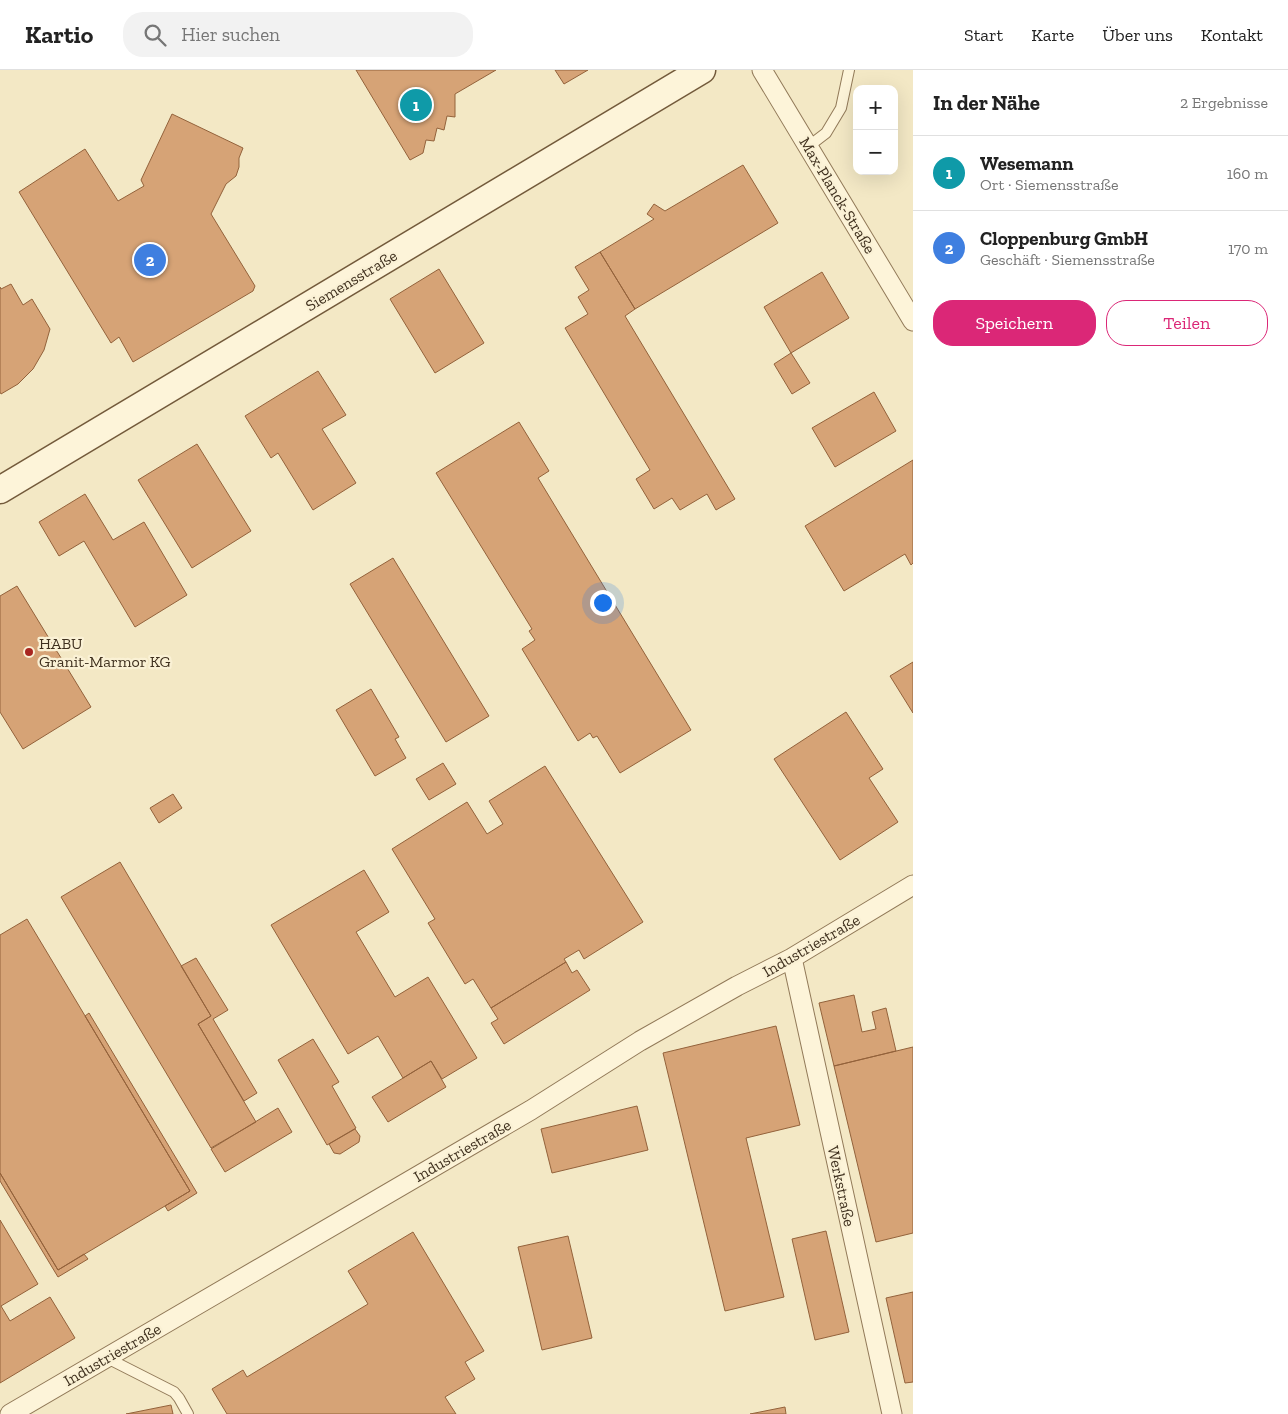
<!DOCTYPE html>
<html lang="de">
<meta charset="utf-8">
<style>
:root{--surface:#fff;--page:#f2f2f2;--text:#222;--muted:#767676;--line:#e0e0e0;--accent:#db2777}
body{margin:0;font-family:"Zilla Slab",serif;background:var(--page);color:var(--text)}
.controls{position:absolute;right:15px;top:15px;display:grid;overflow:hidden;border-radius:10px;box-shadow:0 5px 20px #0002}
.controls button{width:45px;height:45px;display:grid;place-items:center;padding:0;border:0;border-bottom:1px solid var(--line);background:var(--surface);color:var(--text);font:25px sans-serif}
.you{position:absolute;left:602px;top:532px;width:18px;height:18px;margin:-12px;border:4px solid #fff;border-radius:50%;background:#1a73e8;box-shadow:0 0 0 8px #1a73e833}
.badge{display:grid;place-items:center;width:32px;height:32px;border-radius:50%;background:var(--accent);color:#fff;font-size:16px;font-weight:700}
.pin{position:absolute;translate:-50% -50%;border:2px solid #fff;box-shadow:0 1px 5px #0006}
.list{margin:0;padding:0;list-style:none}
h2{display:flex;justify-content:space-between;align-items:center;height:65px;margin:0;padding:0 20px;font-size:21px}
h2 small{font-size:16px;font-weight:400;color:var(--muted)}
.list li{display:grid;grid-template-columns:32px 1fr auto;gap:15px;align-items:center;box-sizing:border-box;height:75px;padding:0 20px;border-top:1px solid var(--line)}
.list b{display:block;font-size:19px;white-space:nowrap}
.list p{margin:0;font-size:16px;white-space:nowrap;color:var(--muted)}
.list em{font-size:16px;font-style:normal;color:var(--muted)}
.actions{display:flex;gap:10px;padding:15px 20px}
.actions a{flex:1;padding:11px 0;border:1px solid var(--accent);border-radius:20px;text-align:center;font-size:18px;color:var(--accent)}
.actions .main{background:var(--accent);color:#fff}
.icon{flex:none;width:28px;height:28px;fill:none;stroke:currentColor;stroke-width:2;stroke-linecap:round;stroke-linejoin:round}
.map{position:relative;flex:none;width:913px;height:1344px;overflow:hidden}
header{display:flex;align-items:center;gap:30px;box-sizing:border-box;height:70px;padding:0 25px;background:var(--surface);border-bottom:1px solid var(--line)}
header strong{font-size:24px}
nav{display:flex;gap:28px;margin-inline-start:auto;font-size:18px}
.search{width:350px;height:45px;background:var(--page);display:flex;align-items:center;gap:12px;box-sizing:border-box;padding:0 18px;border-radius:20px;color:var(--muted);font-size:19px}
main{display:flex}
aside{flex:1;background:var(--surface)}
.map>svg:first-child{display:block}
.building{fill:#d6a376;stroke:#93623b}
.lines{fill:none;stroke-linecap:round;stroke-linejoin:round}
.lane-casing{stroke:#917958;stroke-width:12}
.street-casing{stroke:#917958;stroke-width:21}
.secondary-casing{stroke:#735a3b;stroke-width:29}
.lane{stroke:#fdf4d9;stroke-width:10}
.street{stroke:#fdf4d9;stroke-width:19}
.secondary{stroke:#fdf4d9;stroke-width:26}
.poi-dot{fill:#a82620;stroke:#faf1d5;stroke-width:2}
.labels{text-anchor:middle;stroke-width:4.5;stroke-linejoin:round;paint-order:stroke}
.street-label{font-size:16px;fill:#3f301e;stroke:#faf1d5}
.poi-label{font-size:16px;fill:#3f301e;stroke:#faf1d5;text-anchor:start}
</style>
<header>
<strong>Kartio</strong>
<div class="search"><svg class="icon" aria-label="search" viewBox="0 0 24 24"><circle cx="10" cy="10" r="6"/><path d="M15 15l6 6"/></svg>Hier suchen</div>
<nav><a>Start</a><a>Karte</a><a>Über uns</a><a>Kontakt</a></nav>
</header>
<main>
<div class="map">
<svg width="913" height="1344" viewBox="0 0 913 1344">
<rect width="100%" height="100%" fill="#f3e8c5"/>
<!-- building -->
<path class="building" d="M356,0H496L455,24V47L447,46L444,60L437,58L434,71L426,70L423,83L410,90Z
M555,0H588L564,14Z
M172,44L243,78L239,88V97L236,106L226,114L211,144L255,216L253,221L133,292L119,267L111,273L19,122L85,79L118,131L144,116L141,110Z
M743,95L778,153L635,239L600,182L654,149L647,144L654,134L665,141Z
M600,182L635,239L625,246L735,429L716,440L707,424L680,440L672,428L654,439L636,409L650,400L565,258L588,244L578,227L589,220L575,197Z
M439,199L484,273L435,303L390,229Z
M822,202L849,248L791,283L764,237Z
M11,214L23,235L32,229L50,259L44,280L33,299L18,314L1,324L0,322V217L1,219Z
M791,283L810,313L792,324L774,294Z
M318,301L346,345L322,359L356,413L313,440L278,383L271,388L245,346Z
M874,322L896,361L835,397L812,358Z
M519,352L549,401L538,408L691,660L620,703L597,666L593,668L590,663L578,671L522,579L535,570L529,561L532,559L436,403Z
M197,374L251,461L192,498L138,410Z
M913,390V493L911,495L905,484L844,521L805,456Z
M85,424L113,470L144,452L187,525L135,557L84,471L59,486L39,452Z
M393,488L489,646L446,672L350,514Z
M17,516L91,637L23,679L0,642V526Z
M913,592V643L890,606Z
M371,619L399,667L395,669L406,688L375,706L336,640Z
M846,642L883,699L869,708L898,752L840,790L774,689Z
M443,693L456,714L429,730L416,709Z
M545,696L643,852L584,889L579,880L564,889L566,892L491,938L473,909L465,914L428,853L435,849L392,779L467,732L487,764L503,754L489,731Z
M173,724L182,738L159,753L150,738Z
M120,792L211,946L198,954L256,1052L211,1078L61,827Z
M364,800L389,842L356,862L395,927L428,907L477,988L442,1009L431,991L403,1008L378,966L348,984L271,855Z
M27,849L190,1121L58,1200L0,1103V865Z
M196,888L228,940L213,949L257,1023L244,1031L198,954L211,946L181,896Z
M566,892L572,903L577,900L590,920L504,974L491,953L498,949L491,938Z
M854,925L862,962L876,959L872,942L886,938L896,981L834,996L819,933Z
M89,943L197,1123L168,1141L165,1136L190,1121L85,946Z
M776,956L800,1055L746,1068L784,1227L725,1241L663,983Z
M313,969L339,1012L332,1016L356,1058L327,1075L278,990Z
M913,977V1163L876,1172L834,996Z
M431,991L446,1017L388,1052L372,1027Z
M637,1036L648,1080L552,1103L541,1059Z
M278,1038L292,1062L225,1102L211,1079Z
M355,1059L360,1066L359,1072L340,1084L334,1083L329,1074Z
M0,1103L58,1200L84,1184L88,1189L58,1207L0,1111Z
M0,1150L38,1214L1,1236L10,1251L50,1227L75,1268L0,1313Z
M826,1161L849,1262L815,1270L792,1169Z
M413,1162L484,1281L465,1292L475,1309L445,1327L456,1344H227L212,1319L243,1300L247,1307L368,1234L348,1201Z
M568,1166L592,1268L542,1280L518,1177Z
M913,1222V1312L905,1313L886,1228Z
M171,1335L173,1344H126Z
M785,1337L786,1344H750Z"/>
<g class="lines">
<!-- lane casing -->
<g class="lane-casing">
<path id="lane" d="M809,76L826,63L841,38L849,0
M107,1288L174,1322L179,1328L188,1344"/>
</g>
<!-- street casing -->
<g class="street-casing">
<path id="street" d="M762,0L913,251
M792,888L892,1344
M10,1344L531,1040L640,971L737,916L792,888L913,815"/>
</g>
<!-- secondary casing -->
<g class="secondary-casing">
<path id="secondary" d="M0,420L702,0"/>
</g>
<!-- lane -->
<use href="#lane" class="lane"/>
<!-- street -->
<use href="#street" class="street"/>
<!-- secondary -->
<use href="#secondary" class="secondary"/>
</g>
<!-- markers -->
<circle class="poi-dot" cx="29" cy="582" r="5"/>
<g class="labels">
<!-- street labels -->
<g class="street-label">
<text transform="translate(838 125) rotate(59)" y="6">Max-Planck-Straße</text>
<text transform="translate(351 210) rotate(-31)" y="6">Siemensstraße</text>
<text transform="translate(811 875) rotate(-30)" y="6">Industriestraße</text>
<text transform="translate(462 1080) rotate(-30)" y="6">Industriestraße</text>
<text transform="translate(842 1116) rotate(78)" y="6">Werkstraße</text>
<text transform="translate(112 1284) rotate(-30)" y="6">Industriestraße</text>
</g>
<!-- poi labels -->
<g class="poi-label">
<text x="39" y="579">HABU<tspan x="39" dy="18">Granit-Marmor KG</tspan></text>
</g>
</g>
</svg>
<div class="controls">
<button>+</button>
<button>−</button>
</div>
<div class="you"></div>
<div class="pin badge" style="left:416px;top:35px;background:#0f9aa8">1</div>
<div class="pin badge" style="left:150px;top:190px;background:#3f7fe0">2</div>
</div>
<aside>
<h2>In der Nähe<small>2 Ergebnisse</small></h2>
<ul class="list">
<li><span class="badge" style="background:#0f9aa8">1</span><div><b>Wesemann</b><p>Ort · Siemensstraße</p></div><em>160 m</em></li>
<li><span class="badge" style="background:#3f7fe0">2</span><div><b>Cloppenburg GmbH</b><p>Geschäft · Siemensstraße</p></div><em>170 m</em></li>
</ul>
<div class="actions"><a class="main">Speichern</a><a>Teilen</a></div>
</aside>
</main>
